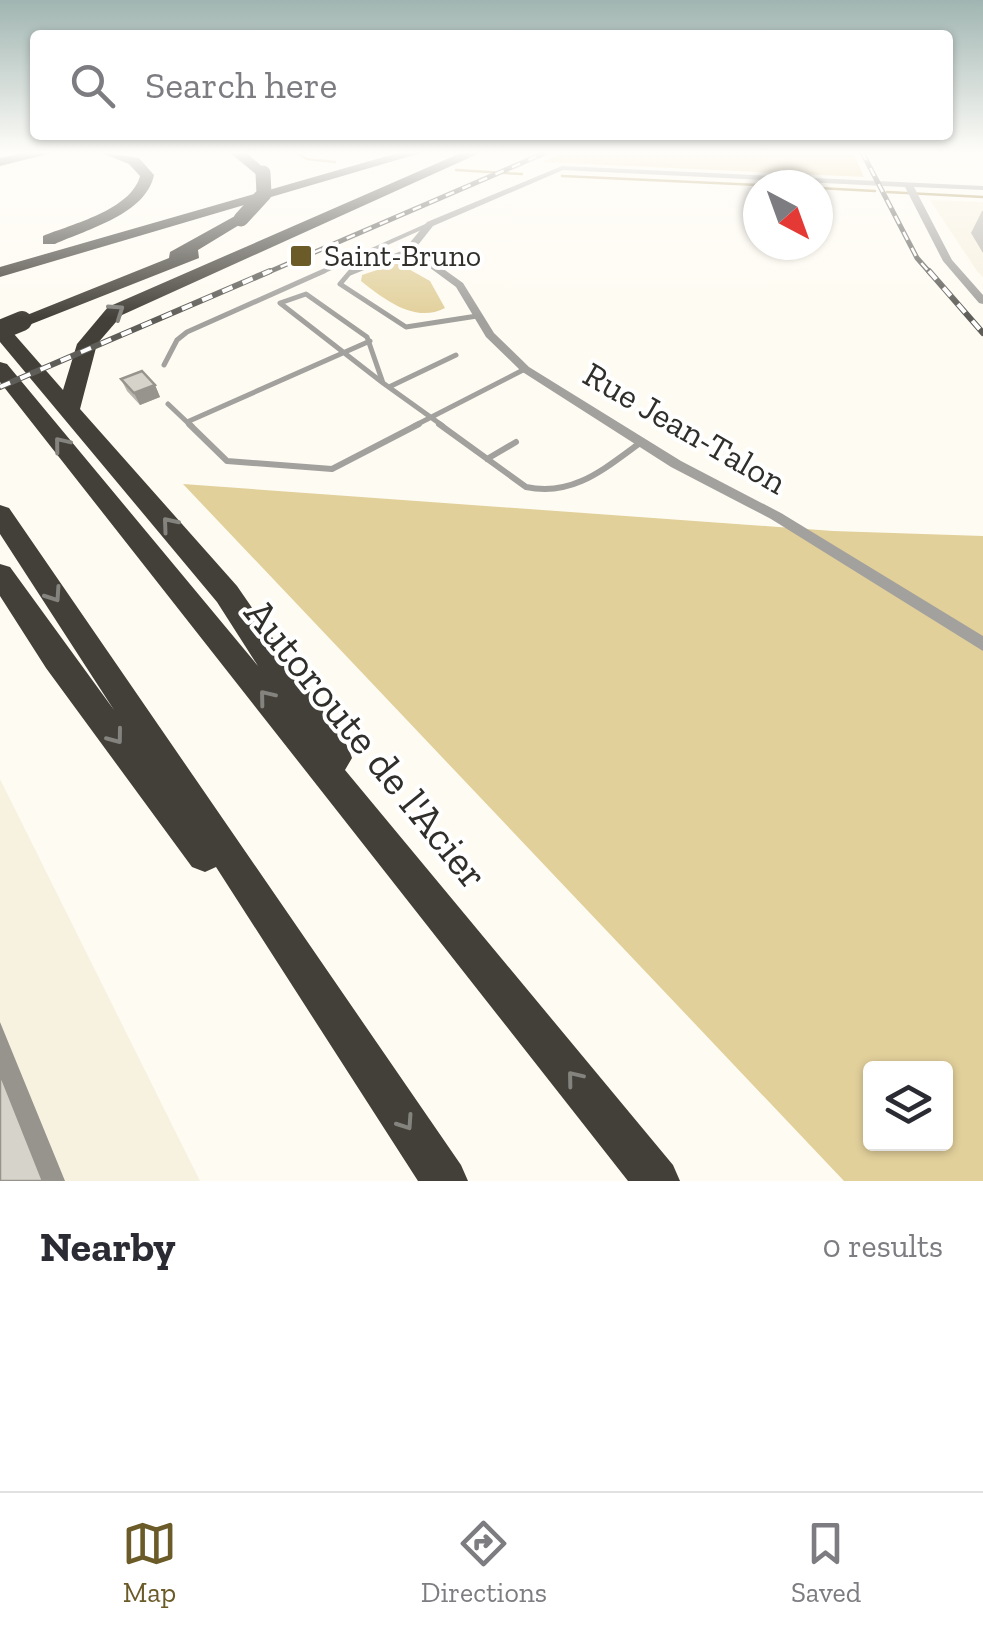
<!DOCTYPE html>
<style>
:root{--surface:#fff;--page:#f2f2f3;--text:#2b2b33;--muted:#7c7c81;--line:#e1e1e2;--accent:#6b5b28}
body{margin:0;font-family:"Zilla Slab",serif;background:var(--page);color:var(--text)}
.controls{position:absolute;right:30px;bottom:30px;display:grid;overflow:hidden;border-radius:10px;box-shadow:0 2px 8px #0004}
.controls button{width:90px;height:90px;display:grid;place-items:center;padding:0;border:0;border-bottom:2px solid var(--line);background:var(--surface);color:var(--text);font:50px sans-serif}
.compass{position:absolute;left:743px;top:170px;width:90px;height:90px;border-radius:50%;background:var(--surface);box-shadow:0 2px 8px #0004;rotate:139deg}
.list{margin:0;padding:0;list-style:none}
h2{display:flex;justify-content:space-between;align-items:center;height:130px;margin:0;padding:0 40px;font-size:42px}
h2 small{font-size:32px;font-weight:400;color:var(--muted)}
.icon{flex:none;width:55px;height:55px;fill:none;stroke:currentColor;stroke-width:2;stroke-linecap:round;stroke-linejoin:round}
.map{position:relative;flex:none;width:983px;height:1181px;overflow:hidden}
.search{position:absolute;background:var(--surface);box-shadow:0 2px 8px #0004;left:30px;right:30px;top:30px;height:110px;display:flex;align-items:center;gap:25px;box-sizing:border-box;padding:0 35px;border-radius:10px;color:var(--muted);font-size:38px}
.sheet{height:310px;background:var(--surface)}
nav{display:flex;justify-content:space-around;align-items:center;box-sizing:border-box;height:140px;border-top:2px solid var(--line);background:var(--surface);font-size:28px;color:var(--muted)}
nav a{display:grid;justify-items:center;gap:5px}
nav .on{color:var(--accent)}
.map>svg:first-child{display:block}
.built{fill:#f7f1e0}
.green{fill:#e2d09b;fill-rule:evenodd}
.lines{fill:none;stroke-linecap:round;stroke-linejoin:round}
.stream{stroke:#a38e4f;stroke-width:2.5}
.lane-far2{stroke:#a3a19e;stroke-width:4}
.lane-far1{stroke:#a3a19e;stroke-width:5}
.lane{stroke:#a3a19e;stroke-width:6}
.street{fill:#a3a19e;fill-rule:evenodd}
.highway{fill:#424038;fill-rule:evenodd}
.rail-far1-casing{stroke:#5f5d58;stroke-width:5}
.rail-casing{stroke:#5f5d58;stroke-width:6}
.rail-far1{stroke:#fff;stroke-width:2.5;stroke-dasharray:9;stroke-linecap:butt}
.rail{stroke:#fff;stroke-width:4;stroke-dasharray:11;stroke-linecap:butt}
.highway-bridge-far1{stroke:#424038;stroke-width:15}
.highway-bridge{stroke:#424038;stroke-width:20}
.wall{fill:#b8b5ae}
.shaded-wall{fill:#96948d}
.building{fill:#d6d3ca;stroke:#96948d;stroke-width:2.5}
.oneway{stroke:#84837e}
.poi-dot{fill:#6b5b28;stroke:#fff;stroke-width:4}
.labels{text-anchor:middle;stroke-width:8;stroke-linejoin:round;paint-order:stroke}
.far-poi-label{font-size:30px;fill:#302f2b;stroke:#fff;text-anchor:start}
.street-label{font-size:35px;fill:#302f2b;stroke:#fff}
.near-street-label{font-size:42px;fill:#302f2b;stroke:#fff}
</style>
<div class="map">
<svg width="983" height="1181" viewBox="0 0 983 1181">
<rect width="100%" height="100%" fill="#fefbf2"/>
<!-- built -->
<path class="built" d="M930,200L983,202V277L977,271Z
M0,779L200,1181H0Z"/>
<!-- green -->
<path class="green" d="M564,152H853L864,177L543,162Z
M398,263L430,281L445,308C415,324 384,299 361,281L362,275Z
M183,484L833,531L983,536V1181H844ZM870,1068H946V1144H870Z"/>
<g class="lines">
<!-- stream -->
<path class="stream" d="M294,152L307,159L335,162
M456,170L522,174
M562,176L758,185
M818,188L875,191
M887,192L983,197"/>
<!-- lane-far2 -->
<path class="lane-far2" d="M318,274L430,224
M349,274L414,248"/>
<!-- lane-far1 -->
<path class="lane-far1" d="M351,271L340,284L406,327L477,316
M306,294L367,337L383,383L280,303Z
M164,365L177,340L187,332L324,271
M383,383L443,426
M389,387L456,355
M168,404L187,422
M192,426L187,422L370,341
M414,426L525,369"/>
<!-- lane -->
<path class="lane" d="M189,424L227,461L332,469L419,424
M439,424L526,487C573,497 604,469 640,443
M487,459L516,442"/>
<!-- street -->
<path class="street" d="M562,166L983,186V190L914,187L952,260L983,295V304L979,303L943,261L905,187L563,170L433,226L418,245L424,255L463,283L494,333L529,367L681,461L781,513L983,636V651L771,519L671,467L521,371L486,337L456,287L418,259L408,245L427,222Z"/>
<!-- highway -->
<path class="highway" d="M27,152H56L0,166V158Z
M99,152L139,158L154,175C146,214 88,229 55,244H43V236C72,224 131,210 140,176L129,164Z
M229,152H245L270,173L258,176Z
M401,152H424L0,277V267Z
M463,152H482L122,315L97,344L80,409L237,586L348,747L352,758L345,770L673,1165L680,1181H628L0,382V362L7,364L258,666L217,602L0,342V324L7,326L63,390L77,344L108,307Z
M235,216L249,219L198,250L199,258L29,325L12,321L169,258L170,252Z
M0,505L9,508L461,1165L468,1181H418L216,867L205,872L192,867L46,668L0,596V564L10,567L114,710L0,534Z"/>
<!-- rail-far1 casing -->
<g class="rail-far1-casing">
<path id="rail-far1" d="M862,152L917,258L931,274
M264,274L547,152"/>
</g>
<!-- rail casing -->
<g class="rail-casing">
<path id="rail" d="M929,271L983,333
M0,387L270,271"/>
</g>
<!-- rail-far1 -->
<use href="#rail-far1" class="rail-far1"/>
<!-- rail -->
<use href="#rail" class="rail"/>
<!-- highway-bridge-far1 -->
<path class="highway-bridge-far1" d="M241,219L264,194L263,173"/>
<!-- highway-bridge -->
<path class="highway-bridge" d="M0,330L22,321"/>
</g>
<!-- wall -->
<path class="wall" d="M982,211H983V253L971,233Z
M121,379L155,385L160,397L140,405L127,391Z"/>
<!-- shaded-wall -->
<path class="shaded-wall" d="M155,385L160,397L140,405L134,393Z
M0,1022L65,1181H43L0,1073Z"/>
<!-- building -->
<path class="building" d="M142,371L155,385L134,393L121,379Z
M0,1073L43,1181H0Z"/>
<!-- one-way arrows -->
<defs><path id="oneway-chevron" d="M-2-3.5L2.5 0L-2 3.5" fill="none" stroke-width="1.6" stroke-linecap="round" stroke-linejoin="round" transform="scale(2.5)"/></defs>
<g class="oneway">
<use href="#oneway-chevron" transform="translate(117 311) rotate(-34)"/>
<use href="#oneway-chevron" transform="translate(61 444) rotate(-129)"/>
<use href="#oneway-chevron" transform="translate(169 524) rotate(-130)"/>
<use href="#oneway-chevron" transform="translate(54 595) rotate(56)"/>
<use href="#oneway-chevron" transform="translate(266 697) rotate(-129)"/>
<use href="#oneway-chevron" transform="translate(116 737) rotate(53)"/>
<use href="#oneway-chevron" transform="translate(574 1078) rotate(-129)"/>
<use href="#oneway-chevron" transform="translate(406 1123) rotate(56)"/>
</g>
<!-- sky -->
<linearGradient id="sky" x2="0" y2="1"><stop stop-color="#a0b5b1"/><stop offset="0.48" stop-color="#fffdf9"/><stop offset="1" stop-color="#fffdf9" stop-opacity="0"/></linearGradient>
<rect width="983" height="318" fill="url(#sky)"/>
<!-- markers -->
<rect class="poi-dot" x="289" y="244" width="24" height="24" rx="5"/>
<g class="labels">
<!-- far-poi labels -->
<g class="far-poi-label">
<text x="324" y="266">Saint-Bruno</text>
</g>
<!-- street labels -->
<g class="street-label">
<text transform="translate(685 428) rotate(30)" y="12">Rue Jean-Talon</text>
</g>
<!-- near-street labels -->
<g class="near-street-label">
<text transform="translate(367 743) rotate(51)" y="15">Autoroute de l'Acier</text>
</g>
</g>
</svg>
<div class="controls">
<button><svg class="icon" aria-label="layers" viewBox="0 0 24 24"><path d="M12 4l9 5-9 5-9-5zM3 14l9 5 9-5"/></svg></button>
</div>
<svg class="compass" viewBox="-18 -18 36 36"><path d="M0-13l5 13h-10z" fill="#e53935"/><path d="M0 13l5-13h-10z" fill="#7c7c81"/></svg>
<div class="search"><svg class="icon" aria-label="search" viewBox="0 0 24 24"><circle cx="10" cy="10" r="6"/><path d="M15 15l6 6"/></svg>Search here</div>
</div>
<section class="sheet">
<h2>Nearby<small>0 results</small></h2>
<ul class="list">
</ul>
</section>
<nav>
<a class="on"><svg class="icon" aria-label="map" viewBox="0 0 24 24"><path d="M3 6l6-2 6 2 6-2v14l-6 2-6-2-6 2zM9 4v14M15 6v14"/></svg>Map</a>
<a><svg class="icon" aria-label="directions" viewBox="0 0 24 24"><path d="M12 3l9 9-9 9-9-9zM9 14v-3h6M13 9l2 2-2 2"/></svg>Directions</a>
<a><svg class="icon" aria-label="saved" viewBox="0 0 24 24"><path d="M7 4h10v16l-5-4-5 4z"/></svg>Saved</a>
</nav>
